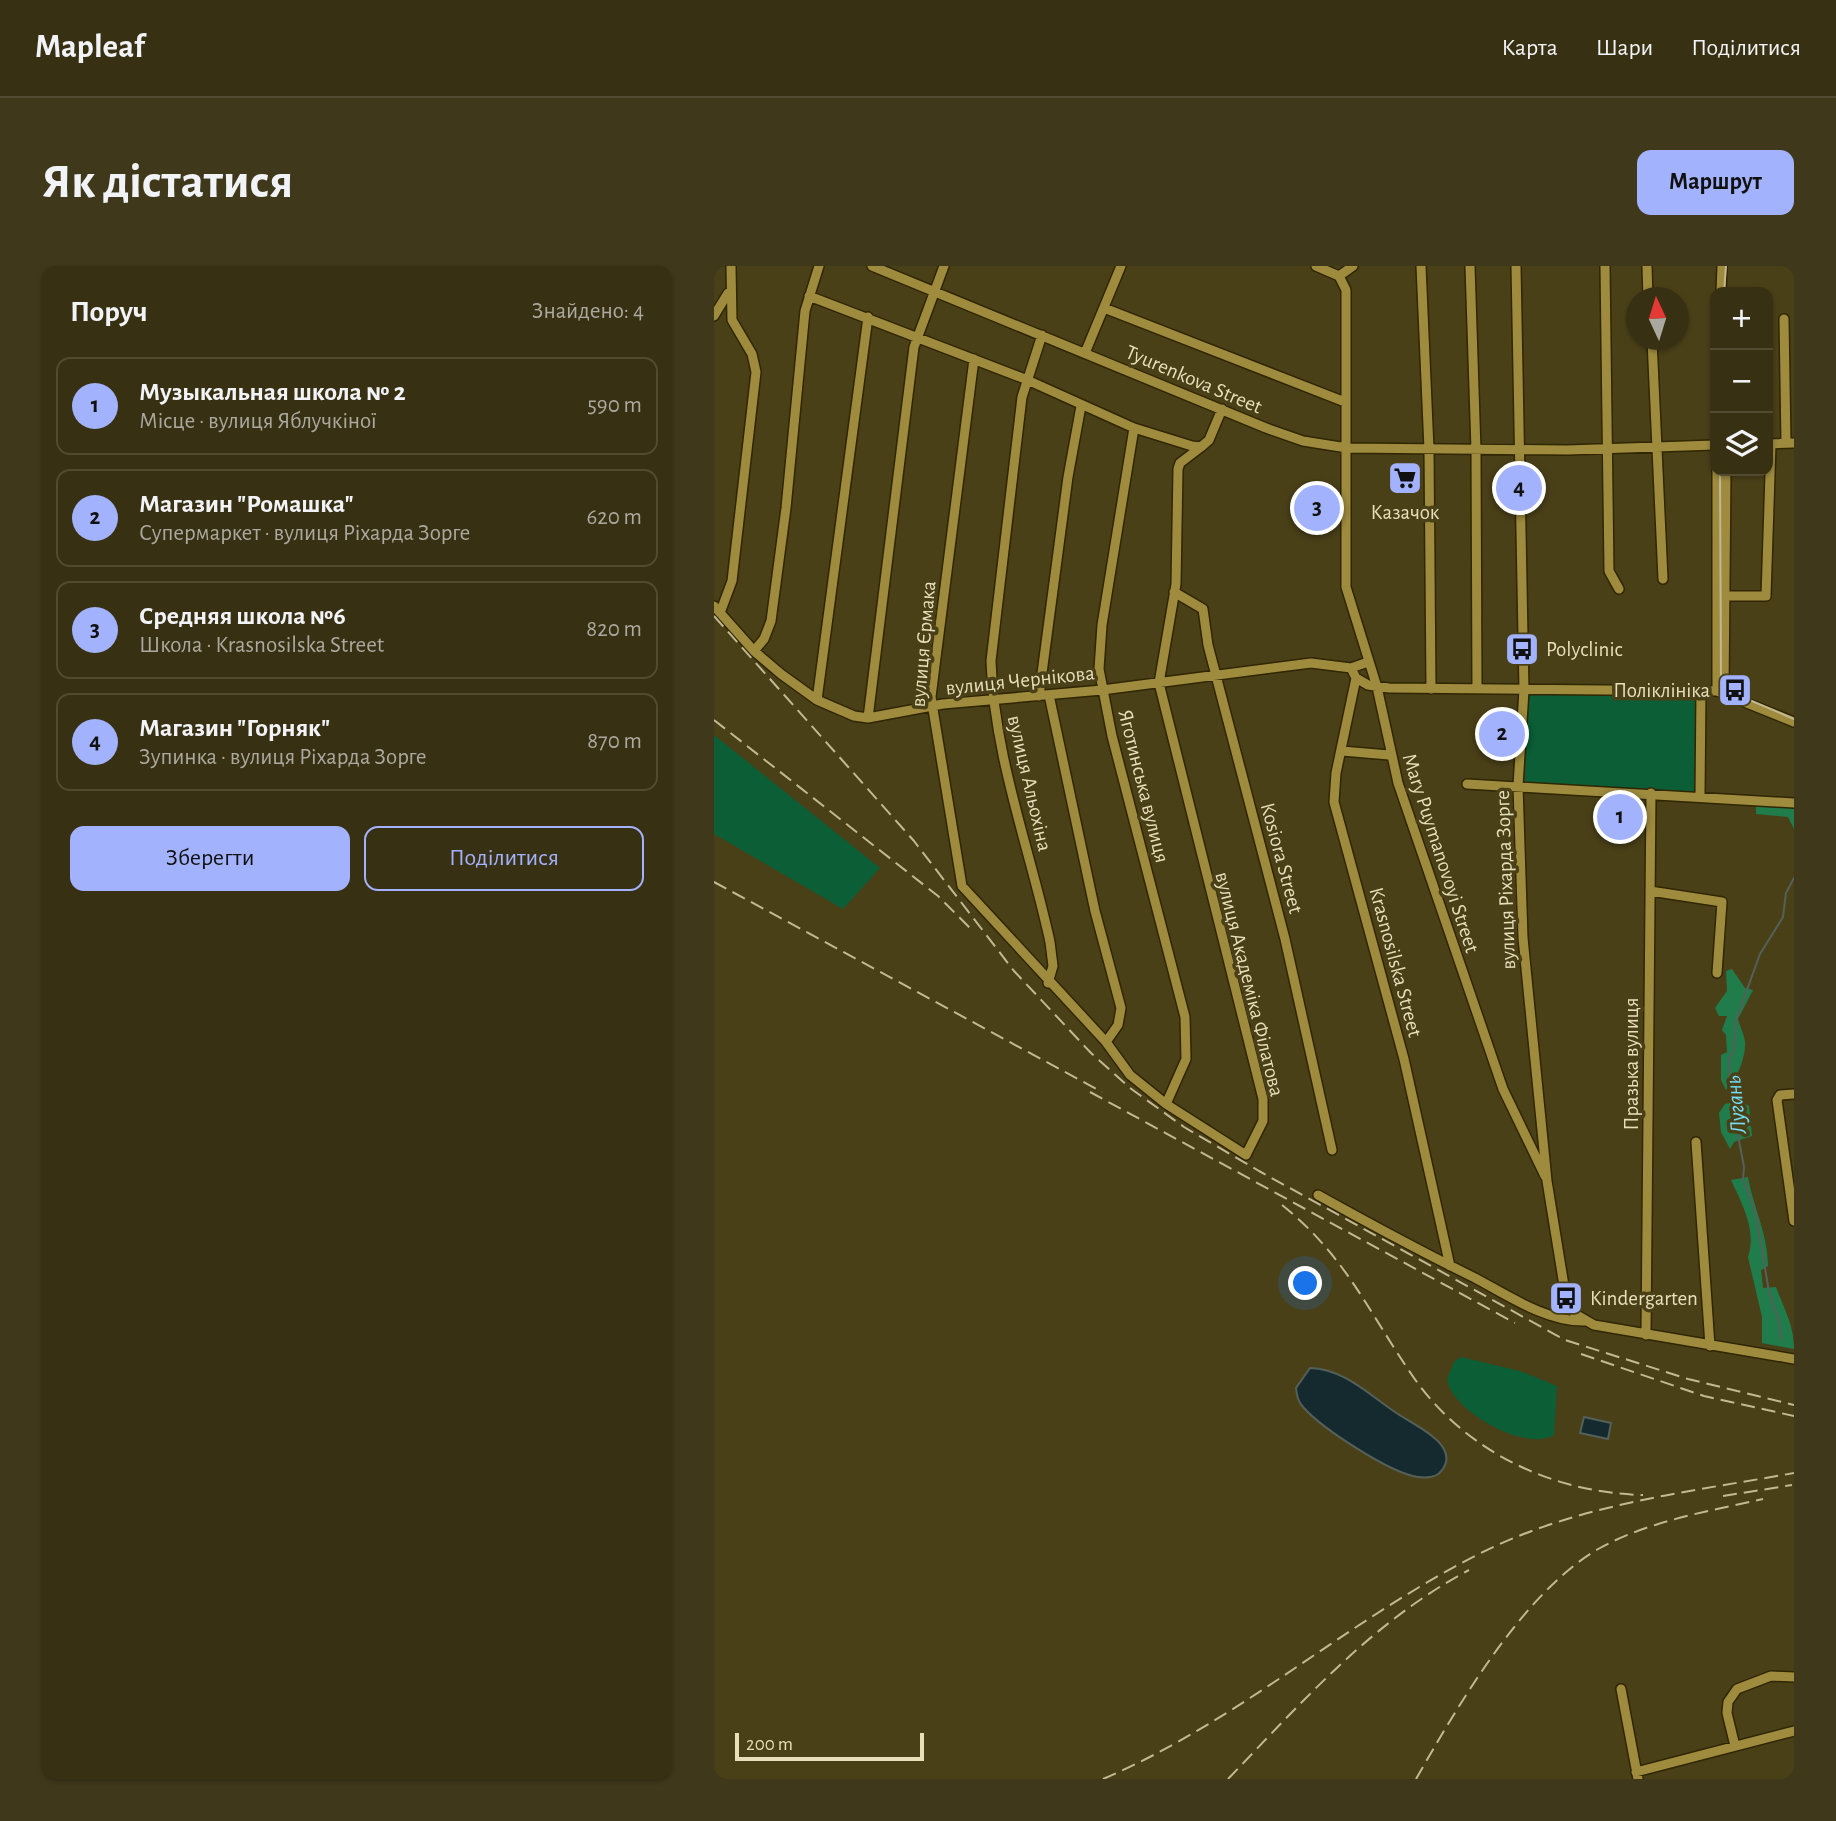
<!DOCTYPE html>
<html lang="uk">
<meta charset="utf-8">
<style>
:root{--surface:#383012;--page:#3f381b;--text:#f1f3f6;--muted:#aba99f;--line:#524b32;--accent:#a3b2fd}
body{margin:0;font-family:"Alegreya Sans",sans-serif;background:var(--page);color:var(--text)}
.controls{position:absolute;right:21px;top:21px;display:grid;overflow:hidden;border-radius:14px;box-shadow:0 2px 5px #0004}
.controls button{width:63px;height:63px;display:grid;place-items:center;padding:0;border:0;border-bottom:2px solid var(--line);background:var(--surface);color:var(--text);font:35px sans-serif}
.compass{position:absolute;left:912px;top:21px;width:63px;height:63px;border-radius:50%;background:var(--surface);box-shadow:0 2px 5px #0004;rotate:356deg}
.scale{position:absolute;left:21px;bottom:18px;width:189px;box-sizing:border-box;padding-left:7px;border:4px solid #e8dfba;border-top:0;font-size:19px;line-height:24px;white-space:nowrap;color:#e8dfba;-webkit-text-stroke:5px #4a4018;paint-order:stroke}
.you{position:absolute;left:592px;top:1018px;width:24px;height:24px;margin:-18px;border:5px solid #fff;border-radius:50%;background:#1a73e8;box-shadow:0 0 0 10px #1a73e833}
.badge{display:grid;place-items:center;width:46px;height:46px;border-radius:50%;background:var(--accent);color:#111;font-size:23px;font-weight:700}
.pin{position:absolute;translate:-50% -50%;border:4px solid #fff;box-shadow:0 2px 7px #0006}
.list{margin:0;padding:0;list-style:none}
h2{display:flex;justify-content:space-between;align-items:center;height:91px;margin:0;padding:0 28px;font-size:30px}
h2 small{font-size:23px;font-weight:400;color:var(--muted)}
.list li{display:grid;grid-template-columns:46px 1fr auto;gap:21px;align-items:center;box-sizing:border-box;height:98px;margin:0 14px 14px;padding:0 14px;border:2px solid var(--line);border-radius:14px}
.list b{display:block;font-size:26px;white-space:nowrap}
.list p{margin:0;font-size:23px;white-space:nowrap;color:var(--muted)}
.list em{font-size:23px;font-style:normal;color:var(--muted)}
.actions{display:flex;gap:14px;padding:21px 28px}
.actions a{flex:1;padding:16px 0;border:2px solid var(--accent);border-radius:14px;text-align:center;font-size:24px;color:var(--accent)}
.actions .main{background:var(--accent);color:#111}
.icon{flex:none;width:38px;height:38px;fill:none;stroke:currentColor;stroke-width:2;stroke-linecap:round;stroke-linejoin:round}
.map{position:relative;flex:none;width:1080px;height:1513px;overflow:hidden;border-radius:14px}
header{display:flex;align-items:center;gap:42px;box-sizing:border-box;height:98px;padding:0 35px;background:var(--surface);border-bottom:2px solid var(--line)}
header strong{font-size:33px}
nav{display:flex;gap:38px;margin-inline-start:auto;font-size:24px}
.intro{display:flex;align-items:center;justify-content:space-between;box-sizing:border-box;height:168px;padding:0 42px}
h1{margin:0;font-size:49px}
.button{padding:18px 32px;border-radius:14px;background:var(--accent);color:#111;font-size:24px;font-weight:700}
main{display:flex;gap:42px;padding:0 42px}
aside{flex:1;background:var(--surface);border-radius:14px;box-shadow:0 2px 5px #0004}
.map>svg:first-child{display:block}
.green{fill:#0b5e36}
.forest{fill:#217c4c}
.water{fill:#152a2f;stroke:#546059;stroke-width:2}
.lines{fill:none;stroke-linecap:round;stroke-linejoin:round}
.stream{stroke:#546059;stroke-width:2}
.minor-casing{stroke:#302600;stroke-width:12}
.minor{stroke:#9e8b3e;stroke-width:9}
.tram{stroke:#c2b893;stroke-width:2}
.rail{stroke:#c2b893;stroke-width:2;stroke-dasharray:14 7;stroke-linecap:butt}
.labels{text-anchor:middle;stroke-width:7;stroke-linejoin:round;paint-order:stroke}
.street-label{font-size:21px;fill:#e8dfba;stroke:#4a4018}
.poi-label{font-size:21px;fill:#e8dfba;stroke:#4a4018;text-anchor:start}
.water-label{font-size:23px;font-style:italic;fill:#74ddf7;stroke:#4a4018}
</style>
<header>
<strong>Mapleaf</strong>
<nav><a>Карта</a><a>Шари</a><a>Поділитися</a></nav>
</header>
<div class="intro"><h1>Як дістатися</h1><a class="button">Маршрут</a></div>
<main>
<aside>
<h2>Поруч<small>Знайдено: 4</small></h2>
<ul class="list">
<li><span class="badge">1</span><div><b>Музыкальная школа № 2</b><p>Місце · вулиця Яблучкіної</p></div><em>590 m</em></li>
<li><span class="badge">2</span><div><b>Магазин &quot;Ромашка&quot;</b><p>Супермаркет · вулиця Ріхарда Зорге</p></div><em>620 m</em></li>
<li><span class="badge">3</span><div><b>Средняя школа №6</b><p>Школа · Krasnosilska Street</p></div><em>820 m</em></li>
<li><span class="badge">4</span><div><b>Магазин &quot;Горняк&quot;</b><p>Зупинка · вулиця Ріхарда Зорге</p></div><em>870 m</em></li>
</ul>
<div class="actions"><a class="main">Зберегти</a><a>Поділитися</a></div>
</aside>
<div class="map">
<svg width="1080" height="1513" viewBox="0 0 1080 1513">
<rect width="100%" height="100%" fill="#4a4018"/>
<!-- green -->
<path class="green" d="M985,427L983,526L811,517L813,428Z
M0,469L166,602L129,643L0,568Z
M747,1091L806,1105L843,1120L840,1169C812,1187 736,1144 733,1113L740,1096Z"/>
<!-- forest -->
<path class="forest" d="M1042,536L1080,540V563L1074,551L1042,548Z
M1018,703L1031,722L1039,724L1024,753C1026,761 1030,768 1031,776C1032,791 1023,814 1012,824L1007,814V789L1013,786L1012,769L1008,764L1013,750H1005L1001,742L1013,725L1012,705Z
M1026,835L1035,840L1038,870L1020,876L1016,883L1007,866L1005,847L1011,838Z
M1034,911C1039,940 1054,969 1054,1000L1047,1004L1049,1022L1062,1021C1070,1043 1080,1059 1080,1083L1048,1077V1051L1034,991C1043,964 1028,938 1017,914Z"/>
<!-- water -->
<path class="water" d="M596,1102C631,1103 656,1130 684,1148C700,1159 747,1179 728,1204C723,1212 712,1212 704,1211C676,1207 609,1163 590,1142C584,1136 583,1130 582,1122Z
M870,1151L897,1157L894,1173L866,1167Z"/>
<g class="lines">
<!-- stream -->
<path class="stream" d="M1067,1074L1065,1055L1055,1026L1042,949L1029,913L1030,901L1016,827L1015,793L1020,783L1022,754L1046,688L1069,651L1072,627L1080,612"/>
<!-- minor casing -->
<g class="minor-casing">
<path id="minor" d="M158,0L552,162L589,175L633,182L853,184L1001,179
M602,0L625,10
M707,0L715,183L717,423
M756,0L762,184L763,423
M802,0L810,424L804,520L809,672L833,915L852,1032L861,1048L880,1059L1080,1093
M891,0L895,305L905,323
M933,0L934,32
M625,10L632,24V321L663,421L684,517L789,823L831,910
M625,10L639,0
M1007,26L1008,0
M95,30L311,113L420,162L478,180L487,181L495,174L508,143
M390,42L631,136
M0,50L14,27
M1070,53L1072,177
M328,69L308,131L277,395C280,491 316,583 336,676L339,700L334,717
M938,74L949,313
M371,87L407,0
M260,93L217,431L248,620L392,776L416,809L452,838L532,889L549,855V833L445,417L462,318L464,203L466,197L487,181
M420,162L388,359L385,403L398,470L471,751L472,793L452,838
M1054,178L1080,177
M1003,205V425
M460,326L489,343L494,379L571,673L618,884
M1008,330H1052L1057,178
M0,340L40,385L67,408L103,434L140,450L154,452L229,438L388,424L597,397L637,402L654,396
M6,347L18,315L42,106L38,88L18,54L17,0
M40,385L50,373L57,355L72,242L91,45L105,0
M637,402L642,412L622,507L620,536L690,793L736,1000
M642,412L654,419L675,422L1003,425L1080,456
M1010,426L1012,205
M335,429L381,645L407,742L404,759L392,776
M325,430L354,211L367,140
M103,434L154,51
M154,452L200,81L230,0
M628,485L675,489
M753,518L1080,537
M986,530L987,425
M936,625L1008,636L1003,707
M1080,828L1066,829L1063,834L1080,955
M982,876L996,1080
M604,929C656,958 708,986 761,1012C793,1029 833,1056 870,1055
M932,1069L937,527
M907,1423L924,1513
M1021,1480L1013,1447L1014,1436L1023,1423L1057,1410L1080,1411
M922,1506L1080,1465"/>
</g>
<!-- minor -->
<use href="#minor" class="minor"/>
<!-- tram -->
<path class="tram" d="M1010,26L1012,0
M1006,205L1007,417L1019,427L1080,453"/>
<!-- rail -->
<path class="rail" d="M0,350L200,575L300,705L377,787L416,822L470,861L545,905L851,1074L974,1113L1080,1139
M0,454L224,630L257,663
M0,616L388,826
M376,826L801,1057
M568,939C632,990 655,1047 700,1112C752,1186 839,1227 929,1229
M867,1088L990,1130L1080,1150
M1009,1230L1078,1219
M389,1513C527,1454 635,1353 767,1287C864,1238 975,1226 1080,1207
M514,1513C588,1436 659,1355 755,1304
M702,1513C745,1438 810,1325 886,1282C935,1255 995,1245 1049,1233"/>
</g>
<!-- icons -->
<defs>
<g id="supermarket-square" transform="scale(1.75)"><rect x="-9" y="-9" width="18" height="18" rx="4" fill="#a3b2fd" stroke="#4a4018"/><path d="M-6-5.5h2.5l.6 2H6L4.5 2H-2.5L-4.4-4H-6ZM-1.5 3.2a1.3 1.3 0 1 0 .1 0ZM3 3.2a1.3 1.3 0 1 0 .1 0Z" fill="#111"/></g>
<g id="bus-square" transform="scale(1.75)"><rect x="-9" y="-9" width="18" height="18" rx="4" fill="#a3b2fd" stroke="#4a4018"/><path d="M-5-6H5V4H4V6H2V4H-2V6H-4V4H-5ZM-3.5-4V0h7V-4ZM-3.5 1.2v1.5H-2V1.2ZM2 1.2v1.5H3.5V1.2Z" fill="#111"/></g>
</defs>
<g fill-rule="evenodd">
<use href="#supermarket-square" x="691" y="212"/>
<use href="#bus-square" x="808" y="383"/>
<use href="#bus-square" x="1021" y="424"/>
<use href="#bus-square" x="852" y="1032"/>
</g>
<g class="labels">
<!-- street labels -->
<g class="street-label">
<text transform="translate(480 113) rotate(23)" y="7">Tyurenkova Street</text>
<text transform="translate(209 378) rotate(-85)" y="7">вулиця Єрмака</text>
<text transform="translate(306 414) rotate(-6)" y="7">вулиця Чернікова</text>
<text transform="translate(316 517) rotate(77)" y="7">вулиця Альохіна</text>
<text transform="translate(430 520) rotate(76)" y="7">Яготинська вулиця</text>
<text transform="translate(727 587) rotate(72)" y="7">Mary Puymanovoyi Street</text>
<text transform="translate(568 592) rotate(75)" y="7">Kosiora Street</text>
<text transform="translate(791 614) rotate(-92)" y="7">вулиця Ріхарда Зорге</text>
<text transform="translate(682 696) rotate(75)" y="7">Krasnosilska Street</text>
<text transform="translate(536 718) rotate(76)" y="7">вулиця Академіка Філатова</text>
<text transform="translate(917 798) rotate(-90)" y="7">Празька вулиця</text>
</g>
<!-- poi labels -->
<g class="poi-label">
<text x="691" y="253" text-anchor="middle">Казачок</text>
<text x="832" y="390">Polyclinic</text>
<text x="996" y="431" text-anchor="end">Поліклініка</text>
<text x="876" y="1039">Kindergarten</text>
</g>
<!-- water labels -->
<g class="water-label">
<text transform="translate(1021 839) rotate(-96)" y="8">Лугань</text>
</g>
</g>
</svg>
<div class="controls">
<button>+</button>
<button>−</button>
<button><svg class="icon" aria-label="layers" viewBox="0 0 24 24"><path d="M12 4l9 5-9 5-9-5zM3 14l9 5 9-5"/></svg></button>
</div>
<svg class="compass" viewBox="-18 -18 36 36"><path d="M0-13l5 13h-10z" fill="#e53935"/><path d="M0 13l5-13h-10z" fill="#aba99f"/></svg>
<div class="scale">200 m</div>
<div class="you"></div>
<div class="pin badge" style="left:906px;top:551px">1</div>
<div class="pin badge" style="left:788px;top:468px">2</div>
<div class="pin badge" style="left:603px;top:242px">3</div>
<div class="pin badge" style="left:805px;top:222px">4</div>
</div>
</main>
